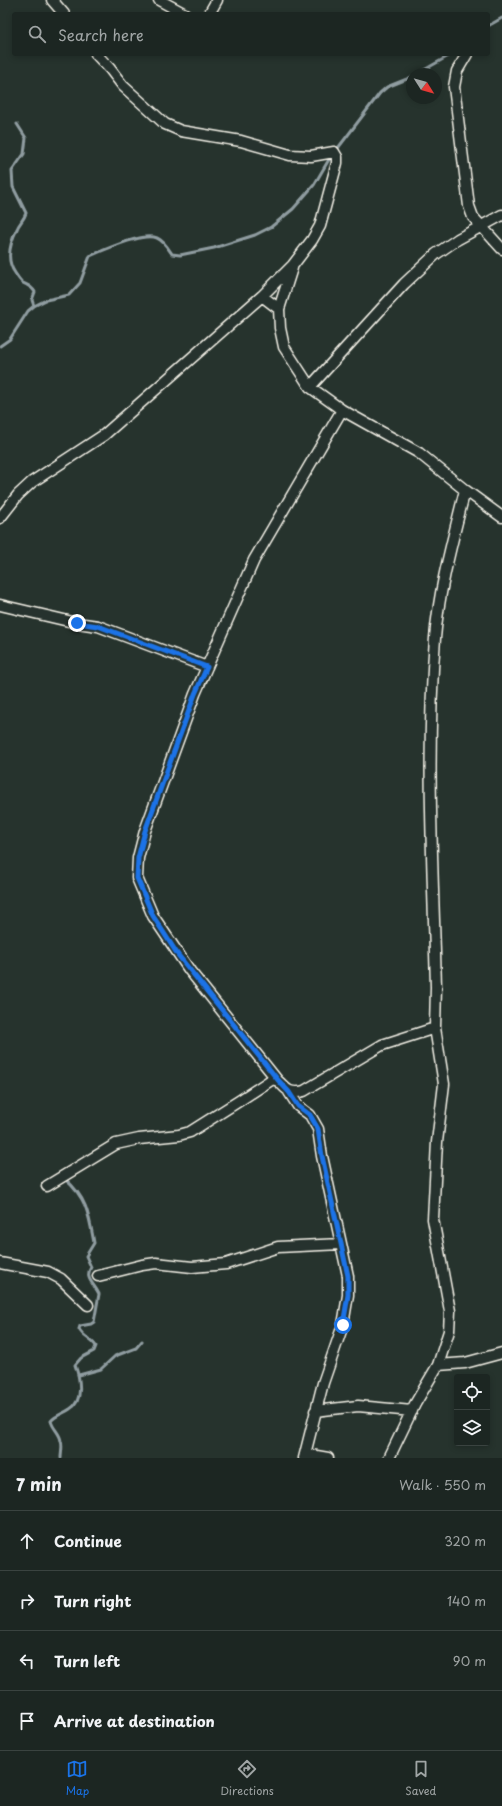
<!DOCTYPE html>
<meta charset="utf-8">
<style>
:root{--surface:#1c2622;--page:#252e2a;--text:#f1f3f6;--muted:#a0a5a5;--line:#3a4340;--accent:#1a73e8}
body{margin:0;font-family:"Playpen Sans",sans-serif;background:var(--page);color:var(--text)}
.controls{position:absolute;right:12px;bottom:12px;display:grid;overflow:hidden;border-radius:4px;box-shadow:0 2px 6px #0003}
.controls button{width:36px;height:36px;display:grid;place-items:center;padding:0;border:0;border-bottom:1px solid var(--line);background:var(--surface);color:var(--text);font:20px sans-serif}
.compass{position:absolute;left:406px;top:68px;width:36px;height:36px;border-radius:50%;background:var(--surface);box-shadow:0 2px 6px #0003;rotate:127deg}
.stop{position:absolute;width:12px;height:12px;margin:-9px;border:3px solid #1a73e8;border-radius:50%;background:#fff}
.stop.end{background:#1a73e8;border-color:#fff;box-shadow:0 1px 4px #0008}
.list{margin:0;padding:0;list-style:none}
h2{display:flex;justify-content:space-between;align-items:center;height:52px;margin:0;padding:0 16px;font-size:17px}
h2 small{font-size:13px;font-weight:400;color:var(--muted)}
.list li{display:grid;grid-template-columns:26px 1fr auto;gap:12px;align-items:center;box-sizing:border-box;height:60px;padding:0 16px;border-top:1px solid var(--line)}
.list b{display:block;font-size:15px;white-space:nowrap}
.list em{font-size:13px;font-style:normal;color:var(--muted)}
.icon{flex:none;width:22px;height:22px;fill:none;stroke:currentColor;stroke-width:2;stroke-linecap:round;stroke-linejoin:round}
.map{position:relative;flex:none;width:502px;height:1458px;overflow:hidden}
.search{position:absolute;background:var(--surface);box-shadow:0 2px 6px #0003;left:12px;right:12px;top:12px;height:44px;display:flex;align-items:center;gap:10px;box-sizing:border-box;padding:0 14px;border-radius:4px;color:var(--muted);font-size:15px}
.sheet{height:292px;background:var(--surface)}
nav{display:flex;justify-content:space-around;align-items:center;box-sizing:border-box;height:56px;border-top:1px solid var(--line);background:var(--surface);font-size:11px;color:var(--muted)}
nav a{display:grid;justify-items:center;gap:2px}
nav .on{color:var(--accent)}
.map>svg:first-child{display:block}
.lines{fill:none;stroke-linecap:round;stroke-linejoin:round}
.stream{stroke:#909da1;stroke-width:3}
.street-casing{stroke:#f4f1e8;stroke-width:13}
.street{stroke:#26332d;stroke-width:10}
.route{stroke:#1a73e8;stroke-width:5}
</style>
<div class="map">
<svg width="502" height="1458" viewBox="0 0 502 1458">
<rect width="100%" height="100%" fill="#26332d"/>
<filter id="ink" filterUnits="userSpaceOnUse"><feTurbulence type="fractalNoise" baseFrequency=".025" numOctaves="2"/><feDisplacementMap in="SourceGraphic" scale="8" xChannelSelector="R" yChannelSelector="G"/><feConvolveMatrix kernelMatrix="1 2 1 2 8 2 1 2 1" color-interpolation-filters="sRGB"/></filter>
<g filter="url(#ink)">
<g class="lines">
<!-- stream -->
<path class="stream" d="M488,26L502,18
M417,74L452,54
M17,124L26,138L24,154L12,171L13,187L26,213C24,220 19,223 17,229C10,243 5,259 15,273C17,276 20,281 23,283C29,286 31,286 35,292L32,300L34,306
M335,152L380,93L387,87L412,77
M0,346L10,339L28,311L34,306L46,300L69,295L80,283L90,256C104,250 143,232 157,238C164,241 168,248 172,254L180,255L214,248L255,235L271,227L293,209L314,185L331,156
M79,1375L101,1369L115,1356L136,1348L142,1341
M61,1458C61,1453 63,1446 61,1441C60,1433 53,1429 51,1421C56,1415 63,1414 70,1409C84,1401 80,1378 75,1365L81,1358L94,1351L96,1346C91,1339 83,1337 79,1329L80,1326L91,1324L94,1322L99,1294C94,1283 84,1279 91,1267L86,1256L94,1243C89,1215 87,1198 65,1179"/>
<!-- street casing -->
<g class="street-casing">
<path id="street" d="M52,0L64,14
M159,0L185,14
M209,14L217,0
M467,54L457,71L454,87L469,206L473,217L502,249
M292,268L279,309L280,328L284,347L310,387L342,410L419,453L465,490L502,517
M262,296L279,309
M310,387L404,284L436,254L458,239L502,215
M0,518L18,495L32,482L104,435L262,296L293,265L312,240L320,226L337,163V157L334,152L311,156L290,155L241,141L181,131L165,124L123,86L110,69L96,54
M0,605L77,623L98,626L207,667
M278,1081L190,971L153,916L137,878L138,858L145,831L195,694L254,560L342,410
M289,1092L298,1106L310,1115L318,1129L322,1156L348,1276V1295L343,1325L323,1383L304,1458
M47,1186L116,1144L139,1139L179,1135L190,1132L239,1101L271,1080C284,1077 281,1097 304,1091L382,1045L435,1028
M0,1263L48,1272L61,1279L88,1305
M98,1276L142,1265L156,1263L192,1267L226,1264L278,1247L341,1244
M438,1365L465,1363L502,1353
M315,1411L358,1406L412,1411
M305,1454L328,1458
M389,1458L415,1404L438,1365L449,1331L450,1311L433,1219L437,1142L444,1084L435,1028L436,987C433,871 426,754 435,638C439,588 453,539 465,490"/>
</g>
<!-- street -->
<use href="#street" class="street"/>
</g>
</g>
<g class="lines" filter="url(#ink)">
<!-- route -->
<path class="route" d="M77,623L98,626L207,667L195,694L145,831L138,858L137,878L153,916L178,955L278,1080L289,1092L298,1106L310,1115L318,1129L322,1156L348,1276V1295L343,1325"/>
</g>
</svg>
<div class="controls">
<button><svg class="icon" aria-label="locate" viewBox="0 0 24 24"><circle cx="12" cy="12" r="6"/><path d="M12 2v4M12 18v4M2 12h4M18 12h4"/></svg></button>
<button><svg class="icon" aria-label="layers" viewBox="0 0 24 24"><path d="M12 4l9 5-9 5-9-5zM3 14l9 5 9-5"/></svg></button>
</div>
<svg class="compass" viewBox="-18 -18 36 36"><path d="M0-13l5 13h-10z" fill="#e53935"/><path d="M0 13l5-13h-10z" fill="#a0a5a5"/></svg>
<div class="stop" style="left:343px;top:1325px"></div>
<div class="stop end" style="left:77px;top:623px"></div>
<div class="search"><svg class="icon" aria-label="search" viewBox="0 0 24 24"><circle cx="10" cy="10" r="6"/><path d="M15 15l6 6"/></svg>Search here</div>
</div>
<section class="sheet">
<h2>7 min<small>Walk · 550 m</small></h2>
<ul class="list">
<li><svg class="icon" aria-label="ahead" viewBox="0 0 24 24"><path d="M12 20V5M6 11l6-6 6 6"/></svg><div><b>Continue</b></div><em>320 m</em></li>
<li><svg class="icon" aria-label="right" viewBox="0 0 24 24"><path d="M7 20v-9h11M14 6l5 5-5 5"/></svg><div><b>Turn right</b></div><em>140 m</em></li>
<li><svg class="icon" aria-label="left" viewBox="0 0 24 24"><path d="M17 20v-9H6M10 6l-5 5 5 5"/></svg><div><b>Turn left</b></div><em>90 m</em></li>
<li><svg class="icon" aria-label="arrive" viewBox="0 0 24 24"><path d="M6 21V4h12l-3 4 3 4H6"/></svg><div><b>Arrive at destination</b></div></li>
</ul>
</section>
<nav>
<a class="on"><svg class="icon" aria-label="map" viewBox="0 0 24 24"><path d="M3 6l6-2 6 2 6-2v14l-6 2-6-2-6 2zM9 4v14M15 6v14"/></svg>Map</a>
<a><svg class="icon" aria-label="directions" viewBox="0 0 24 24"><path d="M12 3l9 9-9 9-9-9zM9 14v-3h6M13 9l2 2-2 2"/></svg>Directions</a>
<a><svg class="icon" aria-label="saved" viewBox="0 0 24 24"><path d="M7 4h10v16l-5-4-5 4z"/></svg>Saved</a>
</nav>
